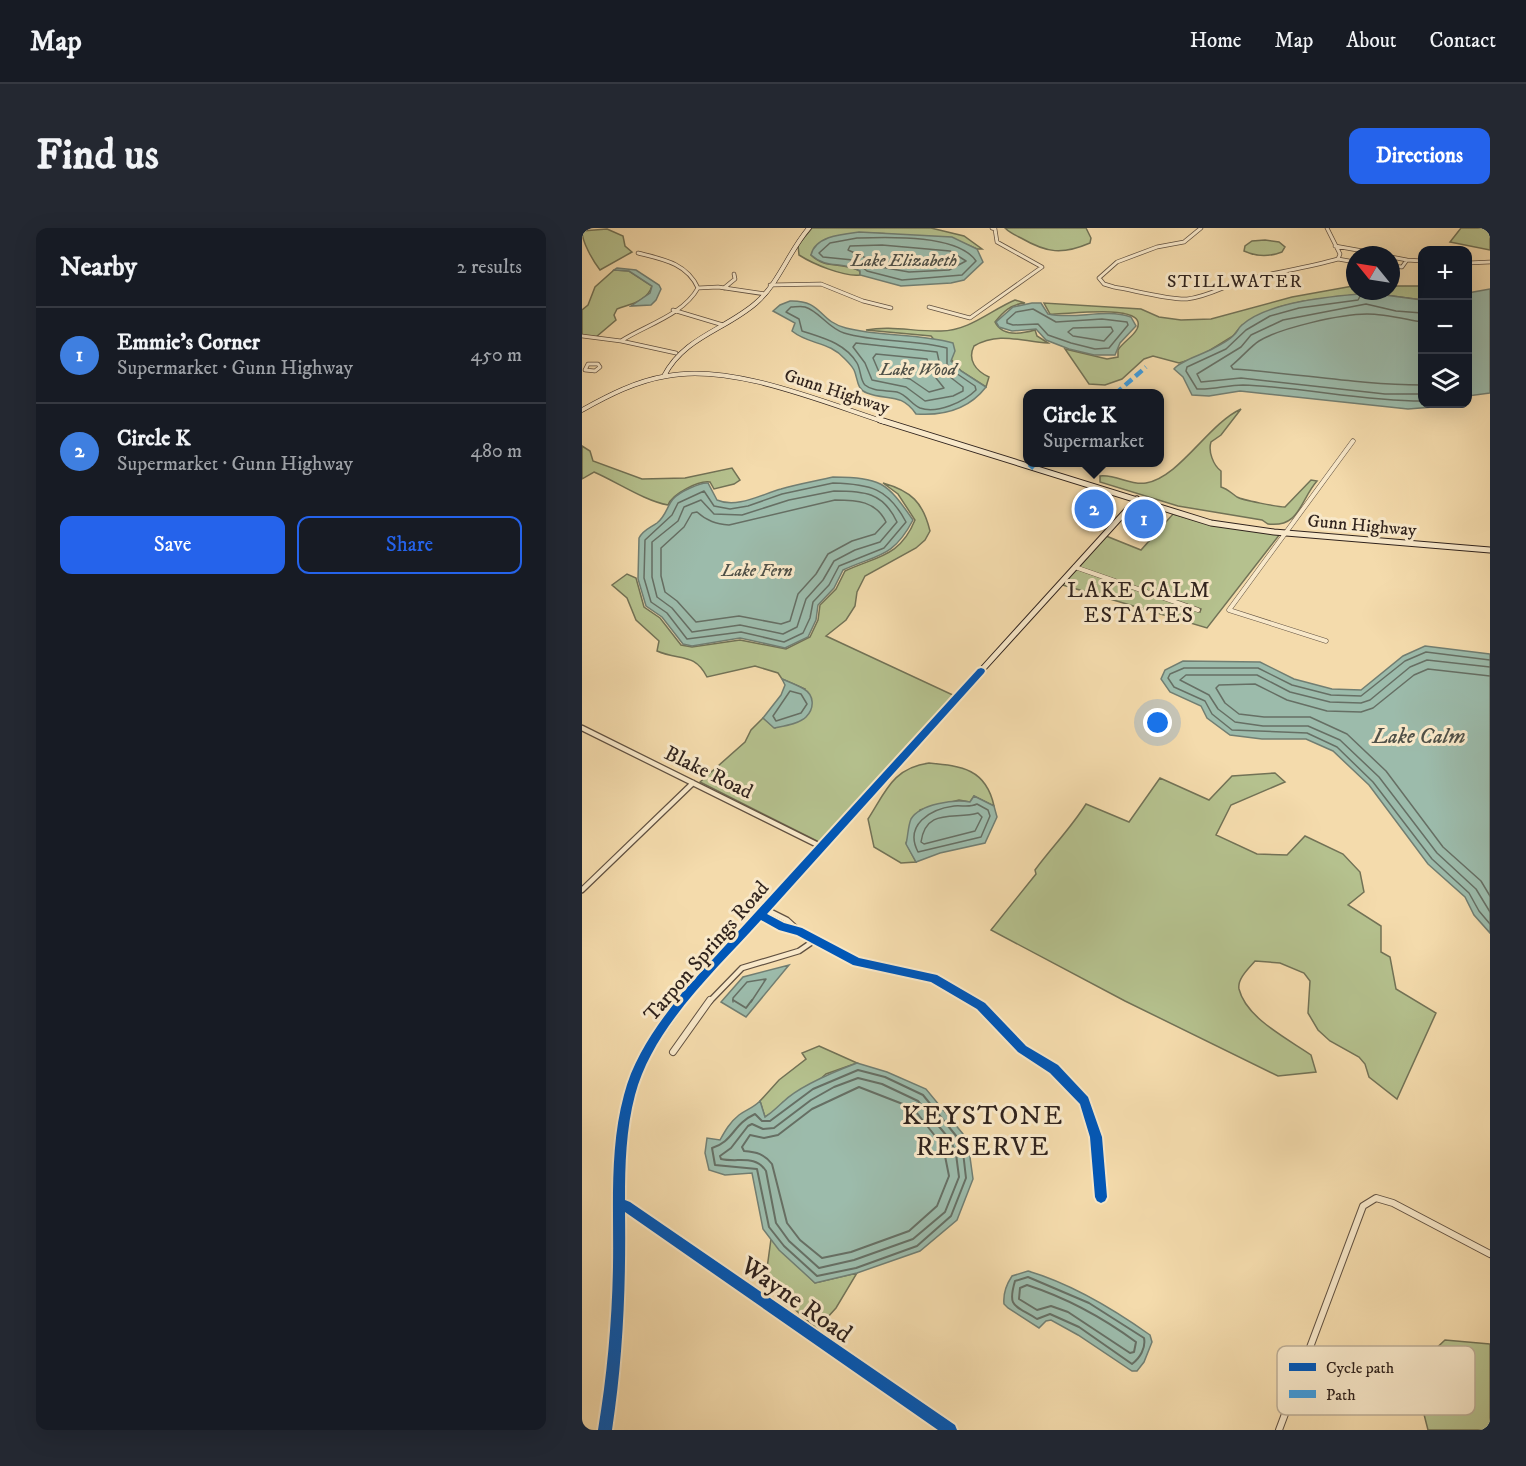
<!DOCTYPE html>
<meta charset="utf-8">
<style>
:root{--surface:#171b24;--page:#242831;--text:#f1f3f6;--muted:#9ea1a6;--line:#363941;--accent:#2563eb}
body{margin:0;font-family:"IM FELL DW Pica",serif;background:var(--page);color:var(--text)}
.controls{position:absolute;right:18px;top:18px;display:grid;overflow:hidden;border-radius:12px;box-shadow:0 6px 24px #0002}
.controls button{width:54px;height:54px;display:grid;place-items:center;padding:0;border:0;border-bottom:2px solid var(--line);background:var(--surface);color:var(--text);font:30px sans-serif}
.compass{position:absolute;left:764px;top:18px;width:54px;height:54px;border-radius:50%;background:var(--surface);box-shadow:0 6px 24px #0002;rotate:300deg}
.you{position:absolute;left:576px;top:495px;width:21px;height:21px;margin:-15px;border:4px solid #fff;border-radius:50%;background:#1a73e8;box-shadow:0 0 0 9px #1a73e833}
.badge{display:grid;place-items:center;width:39px;height:39px;border-radius:50%;background:var(--accent);color:#fff;font-size:20px;font-weight:700}
.pin{position:absolute;translate:-50% -50%;border:3px solid #fff;box-shadow:0 2px 6px #0006}
.popup{position:absolute;left:441px;top:161px;width:141px;height:78px;box-sizing:border-box;display:grid;place-content:center;border-radius:12px;background:var(--surface);filter:drop-shadow(0 2px 4px #0005);font-size:20px;white-space:nowrap;color:var(--muted)}
.popup b{font-size:22px;color:var(--text)}
.popup::after{content:'';position:absolute;left:50%;top:100%;margin-left:-12px;border:12px solid transparent;border-top-color:var(--surface)}
.list{margin:0;padding:0;list-style:none}
h2{display:flex;justify-content:space-between;align-items:center;height:78px;margin:0;padding:0 24px;font-size:26px}
h2 small{font-size:20px;font-weight:400;color:var(--muted)}
.list li{display:grid;grid-template-columns:39px 1fr auto;gap:18px;align-items:center;box-sizing:border-box;height:96px;padding:0 24px;border-top:2px solid var(--line)}
.list b{display:block;font-size:22px;white-space:nowrap}
.list p{margin:0;font-size:20px;white-space:nowrap;color:var(--muted)}
.list em{font-size:20px;font-style:normal;color:var(--muted)}
.actions{display:flex;gap:12px;padding:18px 24px}
.actions a{flex:1;padding:14px 0;border:2px solid var(--accent);border-radius:12px;text-align:center;font-size:21px;color:var(--accent)}
.actions .main{background:var(--accent);color:#fff}
.icon{flex:none;width:33px;height:33px;fill:none;stroke:currentColor;stroke-width:2;stroke-linecap:round;stroke-linejoin:round}
.map{position:relative;flex:none;width:908px;height:1202px;overflow:hidden;border-radius:12px}
header{display:flex;align-items:center;gap:36px;box-sizing:border-box;height:84px;padding:0 30px;background:var(--surface);border-bottom:2px solid var(--line)}
header strong{font-size:28px}
nav{display:flex;gap:33px;margin-inline-start:auto;font-size:21px}
.intro{display:flex;align-items:center;justify-content:space-between;box-sizing:border-box;height:144px;padding:0 36px}
h1{margin:0;font-size:42px}
.button{padding:15px 27px;border-radius:12px;background:var(--accent);color:#fff;font-size:21px;font-weight:700}
main{display:flex;gap:36px;padding:0 36px}
aside{flex:1;background:var(--surface);border-radius:12px;box-shadow:0 6px 24px #0002}
.map>svg:first-child{display:block}
.green{fill:#b5c18e;stroke:#727256;stroke-width:1.5}
.water{fill:#9cbbab;stroke:#717e72;stroke-width:1.5}
.lines{fill:none;stroke-linecap:round;stroke-linejoin:round}
.shore-far1{stroke:#666f64;stroke-width:1.5}
.shore{stroke:#666f64;stroke-width:2}
.minor-far3-casing{stroke:#615141;stroke-width:4.5}
.minor-far2-casing{stroke:#615141;stroke-width:5}
.minor-far1-casing{stroke:#615141;stroke-width:7}
.minor-casing{stroke:#615141;stroke-width:8}
.secondary-far3-casing{stroke:#30231d;stroke-width:5}
.secondary-far2-casing{stroke:#30231d;stroke-width:7}
.secondary-far1-casing{stroke:#30231d;stroke-width:9}
.secondary-casing{stroke:#30231d;stroke-width:11}
.minor-far3{stroke:#f8e8c9;stroke-width:3}
.minor-far2{stroke:#f8e8c9;stroke-width:4}
.minor-far1{stroke:#f8e8c9;stroke-width:4.5}
.minor{stroke:#f8e8c9;stroke-width:6}
.secondary-far3{stroke:#f8e8c9;stroke-width:4}
.secondary-far2{stroke:#f8e8c9;stroke-width:5}
.secondary-far1{stroke:#f8e8c9;stroke-width:7}
.secondary{stroke:#f8e8c9;stroke-width:9}
.quiet-far1{stroke:#3e9cdf;stroke-width:4.5;stroke-dasharray:9 4.5;stroke-linecap:butt}
.quiet{stroke:#3e9cdf;stroke-width:6;stroke-dasharray:11 6;stroke-linecap:butt}
.cycleway-casing{stroke:#f8e8c9;stroke-width:4}
.cycleway{fill:#0057b8;fill-rule:evenodd}
.labels{text-anchor:middle;stroke-width:6;stroke-linejoin:round;paint-order:stroke}
.far-water-label{font-size:18px;font-style:italic;fill:#505148;stroke:#f8e8c9}
.far-neighbourhood-label{font-size:18px;letter-spacing:1.5px;fill:#30231d;stroke:#f8e8c9}
.far-street-label{font-size:18px;fill:#30231d;stroke:#f8e8c9}
.street-label{font-size:21px;fill:#30231d;stroke:#f8e8c9}
.neighbourhood-label{font-size:22px;letter-spacing:1.5px;fill:#30231d;stroke:#f8e8c9}
.water-label{font-size:22px;font-style:italic;fill:#505148;stroke:#f8e8c9}
.near-street-label{font-size:26px;fill:#30231d;stroke:#f8e8c9}
.near-neighbourhood-label{font-size:27px;letter-spacing:1.5px;fill:#30231d;stroke:#f8e8c9}
.key{fill:#f8e8c9;stroke:#bcad95;stroke-width:1.5}
.key-label{font-size:16px;fill:#30231d}
</style>
<header>
<strong>Map</strong>
<nav><a>Home</a><a>Map</a><a>About</a><a>Contact</a></nav>
</header>
<div class="intro"><h1>Find us</h1><a class="button">Directions</a></div>
<main>
<aside>
<h2>Nearby<small>2 results</small></h2>
<ul class="list">
<li><span class="badge" style="background:#3f7fe0">1</span><div><b>Emmie's Corner</b><p>Supermarket · Gunn Highway</p></div><em>450 m</em></li>
<li><span class="badge" style="background:#3f7fe0">2</span><div><b>Circle K</b><p>Supermarket · Gunn Highway</p></div><em>480 m</em></li>
</ul>
<div class="actions"><a class="main">Save</a><a>Share</a></div>
</aside>
<div class="map">
<svg width="908" height="1202" viewBox="0 0 908 1202">
<rect width="100%" height="100%" fill="#f4dbac"/>
<filter id="stains"><feTurbulence type="fractalNoise" baseFrequency=".00333" numOctaves="4"/><feColorMatrix values="0 0 0 0 .2 0 0 0 0 .09 0 0 0 0 .02 0 0 0 .5 -.17"/></filter>
<radialGradient id="worn" r=".72"><stop offset=".6" stop-color="#630" stop-opacity="0"/><stop offset="1" stop-color="#630" stop-opacity=".3"/></radialGradient>
<!-- green -->
<path class="green" d="M230,0H349L382,8L400,21H395C371,8 344,10 318,7C292,4 241,0 229,27C244,42 260,33 278,43V47C262,49 231,36 217,27L216,17Z
M423,0H504L509,10L508,15C480,27 465,25 439,10C433,7 428,5 423,0Z
M879,0H908V22L868,14Z
M25,1L41,8L43,18L50,24L18,42C11,33 0,14 0,3Z
M683,12L697,14L703,19L700,24C687,29 675,29 662,23L663,18L670,13Z
M32,42L47,43L70,58C65,74 48,76 35,81L32,87L34,92L14,109L0,107V82L6,77L13,59Z
M771,58H773V63H809V58H840V72L788,65L722,73L697,79L660,97L651,108L617,129L597,135L571,128L562,131L540,151L523,157L507,156L483,121L525,131L536,129V122C541,114 551,109 555,101C568,73 478,88 468,86L462,75L559,81L577,89L599,92L629,91L710,69Z
M433,72L443,75C429,76 421,84 413,94C420,109 439,106 453,102L455,108L466,115C441,114 417,103 392,118C385,132 394,143 407,149L404,159L379,143L349,108L284,102C310,97 333,104 359,103C387,103 409,82 433,72Z
M659,181L639,207L629,214C626,223 631,237 639,243V259C646,261 649,265 655,269C660,272 696,279 703,279L729,252L735,253C718,272 718,300 686,296L680,292L596,278L518,254V248C534,246 549,258 564,255C598,249 626,196 659,181Z
M0,218L8,223L11,233L60,251L103,250L150,240L158,252L152,256L132,261L128,254C117,252 90,266 86,277C63,273 35,254 12,244L0,251Z
M301,255C329,263 341,274 348,303L343,312L334,320L283,348L275,364L273,378L264,392L244,408L373,468L237,614L118,554L163,514L169,502L181,490L193,500L223,461L200,451L196,445L173,438L125,449C112,424 98,433 75,423L77,413L54,392L45,370L30,357L45,346L54,350L62,379L78,390L99,417L110,419L158,412L204,421L228,409L236,392L238,377L254,361L263,343C295,328 318,329 333,292L316,266Z
M591,286L620,294L698,306L625,400L481,357L494,341L618,384L619,381L497,339L524,308L559,322Z
M347,535C380,538 404,541 412,578L392,568L388,574L377,572L338,582L324,615L334,634L319,635L292,619L286,591C304,563 311,540 347,535Z
M693,545L703,554L649,577L634,607L675,626L705,627L723,608L761,626L778,644L782,664L766,677L799,698V724L808,729L814,761L854,785L815,871L787,849L783,836L777,829L748,813L736,802L726,785L728,753L722,745L698,735L673,733C667,740 655,751 657,761C664,790 706,811 729,827L734,844L696,848L543,773L409,702L454,646L453,642C470,619 489,600 504,576L547,594L578,550L627,572L650,548Z
M237,818L275,835L244,846L235,854L201,874L194,883L183,889L178,873L197,852L224,831L220,825Z
M189,1011L233,1055L275,1045L254,1080L235,1101L183,1055Z
M863,1112L908,1116V1202H846L835,1159L844,1130Z"/>
<!-- water -->
<path class="water" d="M277,4L370,9L395,21L401,34L382,52L369,55L319,58L278,47V43C259,32 246,42 229,27C233,8 261,6 277,4Z
M35,40L54,42L77,57L79,61L74,72L69,77L49,78L68,65L70,58L47,43L32,42Z
M908,61V165L886,168V65Z
M788,65L840,72V176H857L851,179L826,181L658,163L627,168L610,167L601,149L592,141C599,132 620,127 632,120C638,117 646,113 651,108C655,105 656,100 660,97C687,73 753,68 788,65Z
M208,73C241,72 236,93 264,100C299,109 336,105 371,115L373,123L369,133L379,143L404,159C387,181 362,188 334,186C319,164 305,173 285,165C274,161 276,150 272,142C270,138 266,134 263,131C247,113 227,117 210,103L213,95L191,83L198,77Z
M450,75H459L466,86C494,92 522,80 549,89L554,98L538,115L533,127H512L487,121L464,112L454,101L430,103L417,99L414,94L431,79Z
M251,249C299,250 304,253 331,292C311,330 296,326 261,342L252,360L236,377L234,392L226,409L203,420L158,410L110,418L101,416L80,389L64,378L56,351L57,310C61,302 68,300 75,295C84,288 85,278 91,271C97,264 119,254 126,255L135,272C155,281 180,266 199,261C216,256 234,253 251,249Z
M843,418L908,426V705L892,687L883,669L846,636L787,557L751,523L724,511H680L648,507L625,490L619,478L588,464L579,451L583,442L601,433L678,434L712,451L750,461L779,462L821,428Z
M200,451C207,454 215,457 222,461C232,467 233,480 224,489C217,496 202,498 192,500L181,490L199,467L203,457Z
M392,568L412,578L415,589L403,615L358,625L334,634L324,616C326,608 326,598 329,591C338,576 372,571 388,574Z
M207,737L164,789L139,774L161,749Z
M275,835L305,844L344,861L381,906L387,922L391,951L375,992L338,1023L275,1045L233,1055L197,1022L181,1001L170,945L143,947L127,942L123,925L125,910L138,912C143,903 148,894 157,887C164,882 171,880 178,873L183,889C191,884 194,880 201,874C217,858 254,843 275,835Z
M446,1043C490,1056 530,1080 568,1107L570,1114L562,1134L555,1143H550L496,1107L469,1092L464,1093L457,1100L426,1080L422,1076C421,1066 424,1057 430,1048Z"/>
<g class="lines">
<!-- shore-far1 -->
<path class="shore-far1" d="M275,10C306,9 376,6 394,33L380,47L320,52L285,43L271,32L241,29L237,25L248,15Z
M300,17L368,23L384,33L367,42L327,44L293,38L284,30L266,22L268,18Z
M781,63L776,72L717,80L688,88L664,102L644,121L605,139L604,143L615,161C631,162 645,157 661,157C721,159 780,173 840,173
M209,79C213,79 219,78 223,79C237,83 246,100 262,105C295,115 331,111 365,120V136L368,141L393,158L394,162C382,174 355,186 338,180C329,176 325,167 315,164C305,162 291,164 283,157C278,152 279,142 275,135C263,115 241,110 220,103L217,91L204,84Z
M451,81L474,94L520,91L545,94L546,97L527,120L513,121L489,115L466,107L456,96L431,97L425,95V92L434,84Z
M840,85L814,83L784,76L701,92L669,107L659,119L615,146L619,154L659,150L803,166H840
M840,94C822,91 803,86 785,86C759,86 698,100 677,113C669,118 658,131 649,138L651,141C714,145 777,157 840,157
M529,99L531,103L522,113L491,108L486,104L491,100Z
M274,115L355,124L359,142L381,159V163L371,168L343,173L324,159L290,152L283,135L271,119Z
M294,126L345,131L350,145L362,160L347,164L328,151L297,144L291,130Z
M251,255C288,256 306,260 324,294L302,320L257,338L247,357L231,374L228,390L221,405L202,414L159,404L105,411L85,385L69,374L62,350L63,312L90,287L96,275L122,263L132,278L148,281L166,278L200,266Z
M252,263C282,263 301,264 315,294L298,314L273,322L252,333L241,352L224,371L215,399L201,406L158,397L110,404L90,380L75,369L70,349V314L96,293L102,279L119,272L132,286L160,287L207,272Z
M253,272C275,272 294,273 304,294L293,306L270,313L246,326L234,346L216,366L208,393L199,396L157,388L114,394L95,373L83,364L79,348V320L102,299L110,285L115,284C125,293 134,296 147,297Z
M908,432L844,424L823,433L779,468L749,467L710,457L676,440H602L588,446L586,450L592,459L623,473L630,486L650,502L725,505L755,519L791,554L850,631L887,665L897,683L908,696
M908,439L845,432L828,439L788,472L779,475L748,474L708,464L675,447H604L598,452L627,467L636,481L653,494L681,498H726L758,512L797,549L855,625L894,661L908,684
M908,448L846,441L832,447L791,480L779,484L745,483L705,472L673,456L637,457L634,460L643,475L657,486L682,489H728L765,506L804,543L861,619L899,653L908,668
M208,463L219,466L225,476L219,485L194,493L191,488Z
M395,576L406,582L408,588L399,609L336,624C322,597 348,581 372,578C380,577 387,580 395,576Z
M396,585L400,589L393,603L342,616L339,614C344,579 373,592 396,585Z
M151,774V770L165,754L184,751L169,774"/>
<!-- shore -->
<path class="shore" d="M151,772L164,780L170,772
M276,842L303,849L341,867L375,909L381,924L384,950L369,988L335,1018L274,1040L235,1048L202,1018L187,999L175,941L133,937L130,920C151,914 151,896 173,886L180,893H188L231,861Z
M276,850L300,856L336,873L369,913L374,926L377,949L363,984L331,1011L272,1032L237,1040L207,1013L194,995L184,943C173,926 156,935 139,931L138,928L149,920L166,898L170,896L181,901L192,900L229,872L252,859Z
M277,859L331,880L361,918L367,948L355,978L327,1003L269,1024L240,1030L218,1012L205,995L190,936C182,926 175,924 162,923L160,919L168,907L182,910L196,907L230,881Z
M446,1049L507,1075L562,1110C564,1120 558,1130 550,1136L497,1099L468,1086L455,1091C433,1077 425,1080 433,1053Z
M445,1057C485,1070 520,1089 554,1114L552,1124L548,1125L486,1084L469,1078L455,1082L437,1071L438,1060Z"/>
<!-- minor-far3 casing -->
<g class="minor-far3-casing">
<path id="minor-far3" d="M619,0L602,14L575,19L535,34L517,50L522,56L532,59C551,62 587,72 605,71C625,69 643,58 662,52C693,44 725,40 756,31L758,26L745,0
M753,18L803,27
M809,29L825,32L820,39L809,38
M756,31L773,34
M825,32L840,33
M886,35L908,34
M188,57L239,56L281,73L309,80
M116,60L136,59L183,66
M142,60L153,51L152,46
M347,79L388,90L460,39L415,14L413,1L410,0
M91,82L141,97
M0,108L39,113L94,125
M39,113C64,97 101,87 116,60C105,35 80,31 56,25
M6,136H16L18,139L13,143L3,142Z"/>
</g>
<!-- minor-far2 casing -->
<g class="minor-far2-casing">
<path id="minor-far2" d="M493,339L616,382
M744,413L647,382L771,213"/>
</g>
<!-- minor-far1 casing -->
<g class="minor-far1-casing">
<path id="minor-far1" d="M0,500L240,619
M0,662L111,555
M183,681L205,692L217,703
M178,687L200,699L217,703L275,734L351,750L392,774
M127,774L160,740L217,723L233,712"/>
</g>
<!-- minor casing -->
<g class="minor-casing">
<path id="minor" d="M389,772C410,784 422,805 439,820C449,828 461,833 471,840C516,874 515,918 519,969
M91,824L128,772
M37,978H44L368,1202
M697,1202L781,978L794,970L811,975L908,1026"/>
</g>
<!-- secondary-far3 casing -->
<g class="secondary-far3-casing">
<path id="secondary-far3" d="M82,148C102,109 143,102 174,75C197,55 207,23 227,0
M0,182C27,167 54,153 85,148C149,135 241,174 303,194"/>
</g>
<!-- secondary-far2 casing -->
<g class="secondary-far2-casing">
<path id="secondary-far2" d="M298,192L629,295L692,304L908,322
M397,445L555,271"/>
</g>
<!-- secondary-far1 casing -->
<g class="secondary-far1-casing">
<path id="secondary-far1" d="M99,774L398,444"/>
</g>
<!-- secondary casing -->
<g class="secondary-casing">
<path id="secondary" d="M23,1202C31,1148 37,1094 37,1039C37,982 32,923 47,867C57,831 79,801 101,772"/>
</g>
<!-- minor-far3 -->
<use href="#minor-far3" class="minor-far3"/>
<!-- minor-far2 -->
<use href="#minor-far2" class="minor-far2"/>
<!-- minor-far1 -->
<use href="#minor-far1" class="minor-far1"/>
<!-- minor -->
<use href="#minor" class="minor"/>
<!-- secondary-far3 -->
<use href="#secondary-far3" class="secondary-far3"/>
<!-- secondary-far2 -->
<use href="#secondary-far2" class="secondary-far2"/>
<!-- secondary-far1 -->
<use href="#secondary-far1" class="secondary-far1"/>
<!-- secondary -->
<use href="#secondary" class="secondary"/>
<!-- quiet-far1 -->
<path class="quiet-far1" d="M533,166L564,139"/>
<!-- quiet -->
<path class="quiet" d="M448,240L453,234"/>
<!-- cycleway casing -->
<g class="cycleway-casing">
<path id="cycleway" d="M399,440L402,441L403,443L402,445L185,686L202,695L220,700L277,730L355,747L403,775L444,818L476,837L506,869L520,909L525,969L523,973L519,975L515,973L513,969L508,909L498,876L468,845L436,824L395,781L349,754L271,737L215,707L197,702L179,692C133,743 71,799 53,867C44,901 43,937 43,972L48,974L373,1197L375,1202H356L43,984C44,1058 41,1130 30,1202H16C25,1148 30,1094 31,1039C32,982 27,922 42,867C52,828 76,796 100,765L396,441Z"/>
</g>
<!-- cycleway -->
<use href="#cycleway" class="cycleway"/>
</g>
<g class="labels">
<!-- far-water labels -->
<g class="far-water-label">
<text x="322" y="38">Lake Elizabeth</text>
<text x="336" y="147">Lake Wood</text>
<text x="175" y="348">Lake Fern</text>
</g>
<!-- far-neighbourhood labels -->
<g class="far-neighbourhood-label">
<text x="653" y="59">STILLWATER</text>
</g>
<!-- far-street labels -->
<g class="far-street-label">
<text transform="translate(255 163) rotate(18)" y="6">Gunn Highway</text>
<text transform="translate(780 297) rotate(5)" y="6">Gunn Highway</text>
</g>
<!-- street labels -->
<g class="street-label">
<text transform="translate(127 544) rotate(26)" y="7">Blake Road</text>
<text transform="translate(124 723) rotate(-49)" y="7">Tarpon Springs Road</text>
</g>
<!-- neighbourhood labels -->
<g class="neighbourhood-label">
<text x="557" y="369">LAKE CALM<tspan x="557" dy="25">ESTATES</tspan></text>
</g>
<!-- water labels -->
<g class="water-label">
<text x="837" y="515">Lake Calm</text>
</g>
<!-- near-street labels -->
<g class="near-street-label">
<text transform="translate(215 1071) rotate(35)" y="9">Wayne Road</text>
</g>
<!-- near-neighbourhood labels -->
<g class="near-neighbourhood-label">
<text x="401" y="896">KEYSTONE<tspan x="401" dy="31">RESERVE</tspan></text>
</g>
</g>
<!-- legend -->
<rect x="695" y="1118" width="198" height="69" rx="9" class="key"/>
<rect x="707" y="1135" width="27" height="8" fill="#0057b8"/>
<rect x="707" y="1162" width="27" height="8" fill="#3e9cdf"/>
<g class="key-label">
<text x="744" y="1145">Cycle path</text>
<text x="744" y="1172">Path</text>
</g>
<rect width="100%" height="100%" filter="url(#stains)"/>
<rect width="100%" height="100%" fill="url(#worn)"/>
</svg>
<div class="controls">
<button>+</button>
<button>−</button>
<button><svg class="icon" aria-label="layers" viewBox="0 0 24 24"><path d="M12 4l9 5-9 5-9-5zM3 14l9 5 9-5"/></svg></button>
</div>
<svg class="compass" viewBox="-18 -18 36 36"><path d="M0-13l5 13h-10z" fill="#e53935"/><path d="M0 13l5-13h-10z" fill="#9ea1a6"/></svg>
<div class="you"></div>
<div class="pin badge" style="left:562px;top:291px;background:#3f7fe0">1</div>
<div class="pin badge" style="left:512px;top:281px;background:#3f7fe0">2</div>
<div class="popup"><b>Circle K</b>Supermarket</div>
</div>
</main>
